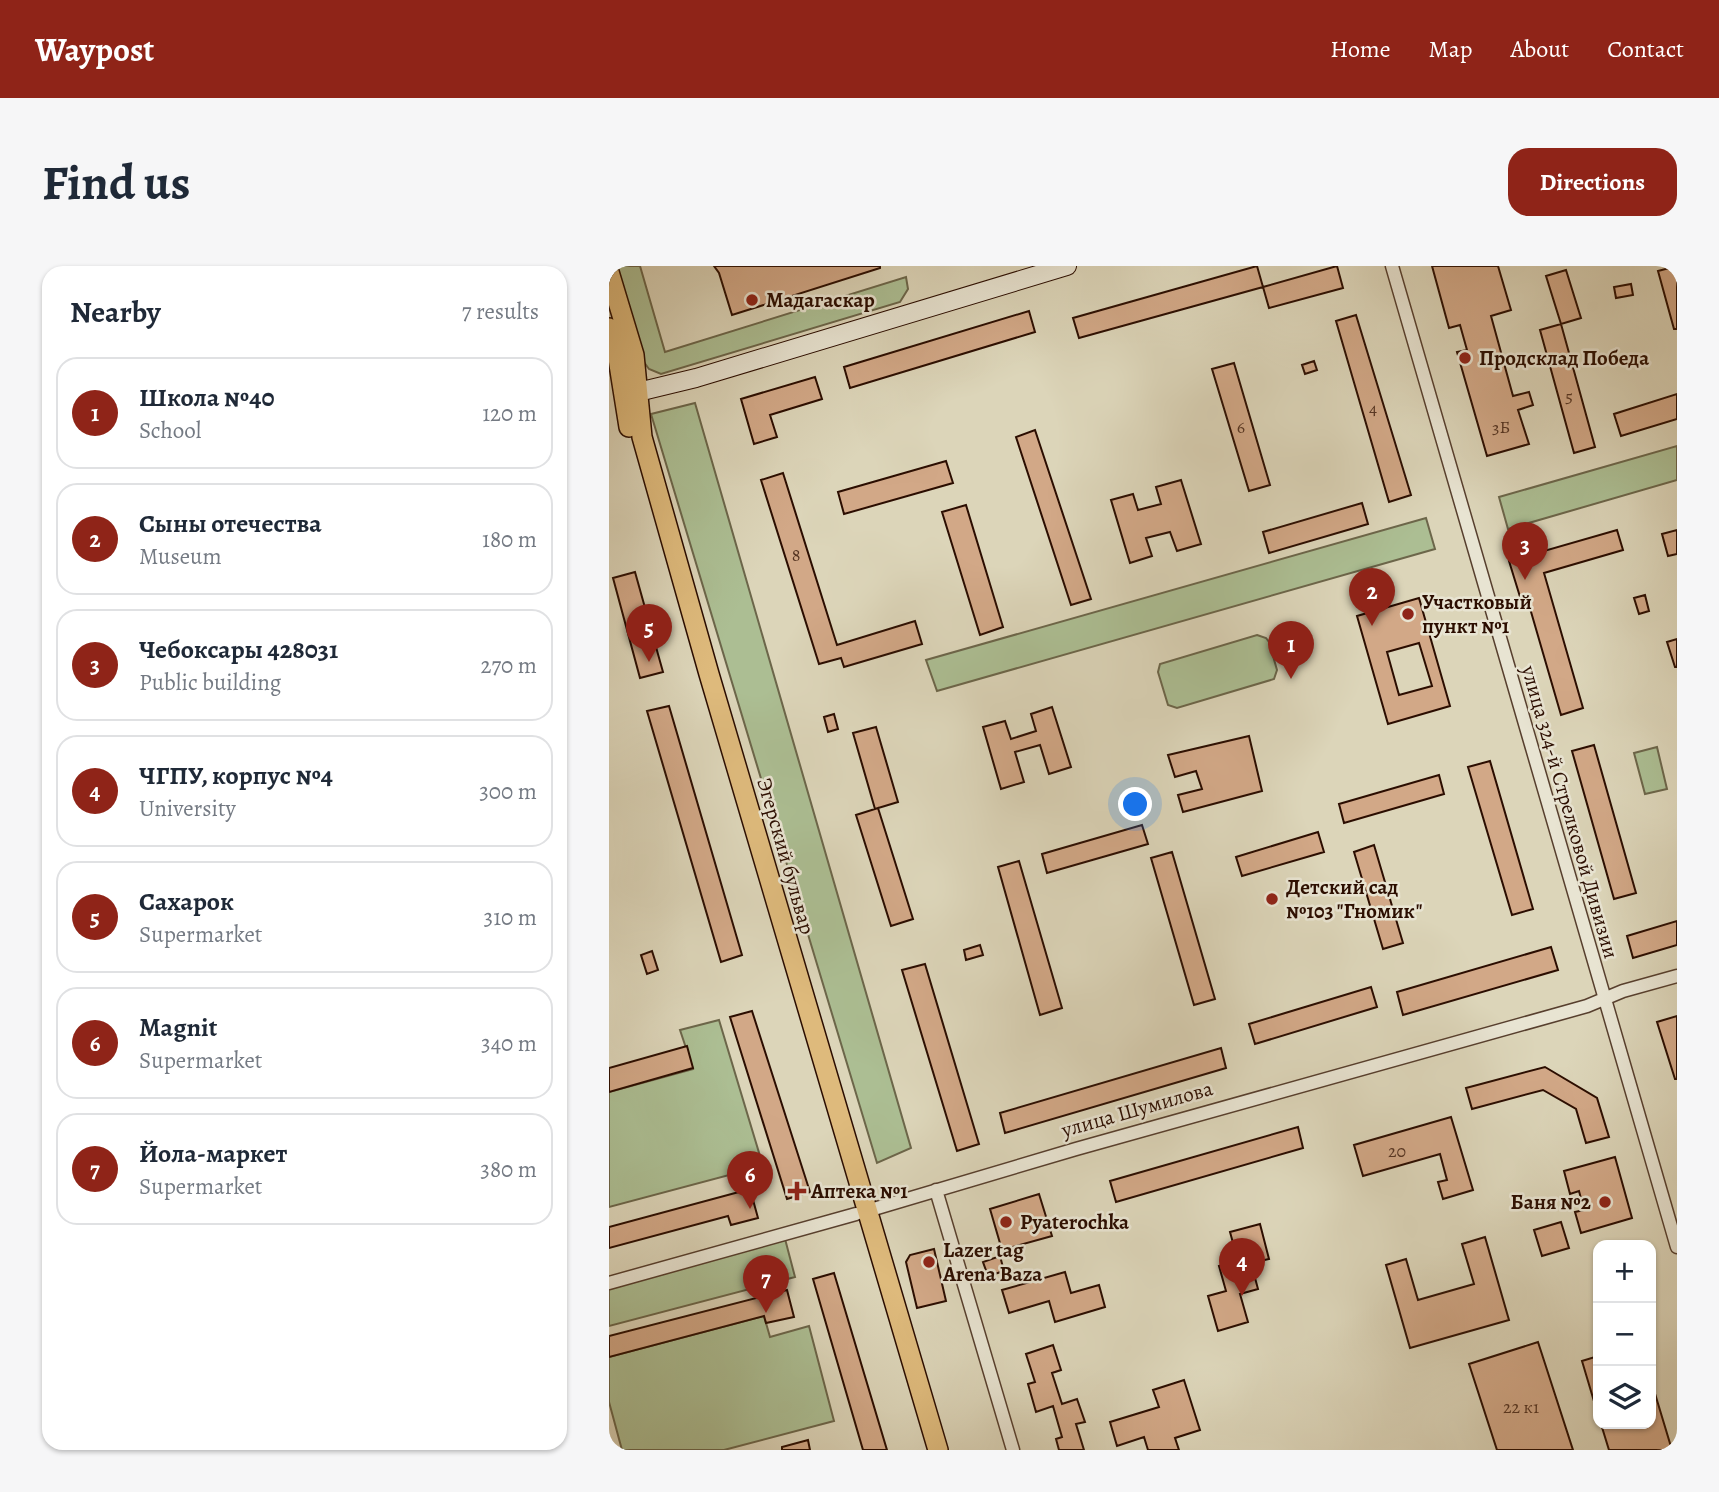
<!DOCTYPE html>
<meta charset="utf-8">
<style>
:root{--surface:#fff;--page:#f6f6f7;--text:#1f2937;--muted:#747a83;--line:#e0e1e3;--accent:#8f2418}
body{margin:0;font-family:Alegreya,serif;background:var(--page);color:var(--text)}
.controls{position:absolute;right:21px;bottom:21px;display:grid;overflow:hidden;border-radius:14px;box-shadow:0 2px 5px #0004}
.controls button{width:63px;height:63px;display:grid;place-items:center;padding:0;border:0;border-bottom:2px solid var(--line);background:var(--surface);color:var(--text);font:35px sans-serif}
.you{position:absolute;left:527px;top:539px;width:24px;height:24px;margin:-18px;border:5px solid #fff;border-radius:50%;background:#1a73e8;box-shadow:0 0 0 10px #1a73e833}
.badge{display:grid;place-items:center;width:46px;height:46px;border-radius:50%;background:var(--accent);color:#fff;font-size:23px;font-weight:700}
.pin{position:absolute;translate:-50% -58px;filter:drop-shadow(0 2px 4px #0008)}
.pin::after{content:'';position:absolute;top:37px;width:24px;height:21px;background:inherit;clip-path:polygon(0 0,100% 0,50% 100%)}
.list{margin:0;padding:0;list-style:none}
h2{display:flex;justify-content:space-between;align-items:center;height:91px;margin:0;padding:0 28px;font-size:30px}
h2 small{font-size:23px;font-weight:400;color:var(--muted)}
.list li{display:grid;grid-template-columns:46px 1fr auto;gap:21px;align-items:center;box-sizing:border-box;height:112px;margin:0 14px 14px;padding:0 14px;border:2px solid var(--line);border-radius:21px}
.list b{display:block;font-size:26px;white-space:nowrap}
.list p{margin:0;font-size:23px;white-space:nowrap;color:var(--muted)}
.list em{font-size:23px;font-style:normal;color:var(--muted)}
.icon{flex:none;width:38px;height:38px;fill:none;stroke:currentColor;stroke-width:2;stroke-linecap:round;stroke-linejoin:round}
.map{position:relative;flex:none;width:1068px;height:1184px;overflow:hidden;border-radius:21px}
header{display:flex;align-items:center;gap:42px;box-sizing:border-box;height:98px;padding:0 35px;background:var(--accent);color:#fff}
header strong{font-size:33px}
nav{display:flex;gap:38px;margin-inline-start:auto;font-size:24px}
.intro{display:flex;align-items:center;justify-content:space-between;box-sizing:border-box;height:168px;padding:0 42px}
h1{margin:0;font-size:49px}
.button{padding:18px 32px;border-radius:21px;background:var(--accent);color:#fff;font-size:24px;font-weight:700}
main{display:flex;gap:42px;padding:0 42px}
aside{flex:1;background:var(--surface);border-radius:21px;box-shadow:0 2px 5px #0004}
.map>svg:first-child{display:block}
.green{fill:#acbe93;stroke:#6c664a;stroke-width:2}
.building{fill:#d2a887;stroke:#2b0d00;stroke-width:2;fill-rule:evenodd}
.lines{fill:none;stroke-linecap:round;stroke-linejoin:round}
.minor-casing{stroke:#573f2e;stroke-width:15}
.secondary-casing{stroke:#2b0d00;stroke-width:20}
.primary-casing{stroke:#2b0d00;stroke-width:22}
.minor{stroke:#e8e4d2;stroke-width:12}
.secondary{stroke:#e8e4d2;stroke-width:18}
.primary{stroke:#deba7c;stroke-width:19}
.poi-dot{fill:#8f2418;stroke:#e8e4d2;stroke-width:2.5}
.labels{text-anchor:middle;stroke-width:5;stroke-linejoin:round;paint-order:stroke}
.number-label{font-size:18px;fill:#553422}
.poi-label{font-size:21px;font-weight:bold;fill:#2b0d00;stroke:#e8e4d2;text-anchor:start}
.street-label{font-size:21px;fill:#2b0d00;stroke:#e8e4d2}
</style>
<header>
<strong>Waypost</strong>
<nav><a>Home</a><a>Map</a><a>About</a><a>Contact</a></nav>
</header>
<div class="intro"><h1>Find us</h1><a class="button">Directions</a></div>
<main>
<aside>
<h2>Nearby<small>7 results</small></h2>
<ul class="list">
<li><span class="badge">1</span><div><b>Школа №40</b><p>School</p></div><em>120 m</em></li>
<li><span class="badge">2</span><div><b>Сыны отечества</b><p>Museum</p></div><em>180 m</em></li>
<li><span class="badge">3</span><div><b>Чебоксары 428031</b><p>Public building</p></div><em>270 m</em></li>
<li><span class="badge">4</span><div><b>ЧГПУ, корпус №4</b><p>University</p></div><em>300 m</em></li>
<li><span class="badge">5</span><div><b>Сахарок</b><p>Supermarket</p></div><em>310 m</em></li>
<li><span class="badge">6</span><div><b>Magnit</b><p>Supermarket</p></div><em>340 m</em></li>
<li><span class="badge">7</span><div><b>Йола-маркет</b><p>Supermarket</p></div><em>380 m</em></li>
</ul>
</aside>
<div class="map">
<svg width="1068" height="1184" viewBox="0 0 1068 1184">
<rect width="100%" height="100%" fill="#dcd5b9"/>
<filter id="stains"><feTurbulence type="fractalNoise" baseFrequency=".00286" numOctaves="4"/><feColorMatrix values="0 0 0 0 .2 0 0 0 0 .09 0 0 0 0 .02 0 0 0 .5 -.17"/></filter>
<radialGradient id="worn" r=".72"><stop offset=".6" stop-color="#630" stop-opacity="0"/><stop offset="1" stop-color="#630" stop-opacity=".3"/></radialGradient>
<!-- green -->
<path class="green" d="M5,0H31L56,86L297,11L299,23L291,36L52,108L40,103L32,92Z
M86,137L302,882L268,897L42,148Z
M1068,180V214L899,263L890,231Z
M817,252L826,283L328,425L317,394Z
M648,369L657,372L660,376L668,404L665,413L568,442L559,439L549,406L551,398Z
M1048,481L1058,523L1036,528L1025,487Z
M110,754L154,900L0,941V826L84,803L71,764Z
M175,969L186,1011L0,1060V1017Z
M155,1050L161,1071L200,1060L225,1155L115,1184H13L0,1136V1091Z"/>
<!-- building -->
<path class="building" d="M105,0H271V2L123,49L110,7Z
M648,0L654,21L470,72L464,52Z
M728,0L734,22L660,42L654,21Z
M823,0H889L902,44L882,50L904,130L920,126L924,139L909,144L920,178L878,190L848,86L858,84L851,59L840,62Z
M1068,0V63H1065L1049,5Z
M957,4L972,52L952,58L937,10Z
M1022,18L1024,29L1007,32L1005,21Z
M420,45L426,66L241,122L235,101Z
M747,49L802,229L780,236L727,55Z
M952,58L986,181L965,187L931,64Z
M705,95L708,104L696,108L693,99Z
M625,97L661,219L640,225L603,103Z
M206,111L213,133L161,149L168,171L145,178L132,133Z
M1068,128V153L1012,170L1005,148Z
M426,164L482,333L462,339L407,171Z
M337,195L344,217L235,248L229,226Z
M174,207L228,379L306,355L313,378L235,401L232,392L210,398L152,214Z
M572,214L592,278L568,285L561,266L537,272L543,290L521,297L502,234L524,228L529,244L552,238L547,221Z
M753,237L759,258L660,287L654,266Z
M357,239L394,361L371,369L333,246Z
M1008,264L1014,284L935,307L974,442L952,449L918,332L912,334L900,295Z
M1068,264V288L1059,290L1053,268Z
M26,306L54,406L31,412L4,312Z
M1036,329L1040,345L1030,348L1025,332Z
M810,332L841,440L779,458L748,350ZM810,377L823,420L790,429L778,386Z
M1068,373V401H1066L1058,376Z
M60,440L133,689L112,696L38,445Z
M443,441L462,501L440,508L431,479L406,486L415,516L392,523L374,461L396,455L402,473L427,465L422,448Z
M225,448L229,463L219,466L215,451Z
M267,461L289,536L266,543L244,467Z
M640,470L653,525L574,546L569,529L593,523L587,505L566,511L559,489Z
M985,479L1027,627L1005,633L963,485Z
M881,495L924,643L903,649L859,501Z
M830,509L835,528L735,557L730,538Z
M269,542L304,653L282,660L247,549Z
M533,559L539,578L438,607L433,588Z
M709,566L715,586L633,610L627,591Z
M765,579L794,677L774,683L745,586Z
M563,586L606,733L585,739L542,592Z
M410,595L453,742L431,749L389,601Z
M1068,655V679L1024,692L1018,670Z
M371,679L374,689L357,694L355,684Z
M942,681L949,704L794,749L788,726Z
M43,685L49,704L38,708L32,689Z
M316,698L370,878L348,885L293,704Z
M762,721L768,741L646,778L640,758Z
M143,745L201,926L178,933L121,751Z
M1068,750V813H1066L1048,756Z
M78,780L84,802L0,826V802Z
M612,782L617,802L396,867L391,847Z
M936,801L988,832L1000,871L977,877L967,843L934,824L863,843L857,822Z
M842,851L864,924L834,933L829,916L838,914L831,888L754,910L745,879Z
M689,861L694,882L507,936L501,915Z
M1006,891L1023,952L972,967L966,946L975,944L970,925L961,928L955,905Z
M141,923L149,952L122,959L119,950L0,982V961Z
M430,928L443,970L393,984L381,943Z
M952,956L960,982L933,990L925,964Z
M651,958L660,993L642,997L649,1023L631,1028L639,1056L609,1065L599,1030L617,1025L610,1000L629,995L621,966Z
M876,971L900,1054L801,1082L777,999L797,993L809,1034L865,1018L853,978Z
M325,983L337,1035L308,1042L297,996L301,989Z
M391,990L395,1005L379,1010L374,996Z
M456,1006L462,1027L490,1019L496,1041L446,1056L440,1035L400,1047L393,1024Z
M225,1007L278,1184H254L204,1013Z
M178,1024L185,1051L157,1057L155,1050L0,1091V1070Z
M929,1076L964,1184H888L860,1098Z
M444,1079L452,1104L443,1107L453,1138L468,1133L476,1156L467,1158L475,1184H450L447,1173L453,1171L444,1140L427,1146L419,1118L426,1116L417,1088Z
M989,1090V1142H987L973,1095Z
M575,1114L591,1164L566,1172L570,1184H539L535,1171L508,1180L501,1156L550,1141L544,1124Z
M1044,1121L1063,1184H1000L992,1158H1042V1122Z
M199,1174L201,1184H173V1181Z"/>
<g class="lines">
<!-- minor casing -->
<g class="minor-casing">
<path id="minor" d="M783,0L1068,981
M327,924L404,1184
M258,945L467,883L978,740L1014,725L1068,710
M0,1017L247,948"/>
</g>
<!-- secondary casing -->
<g class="secondary-casing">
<path id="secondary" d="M29,126L87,112L458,0"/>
</g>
<!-- primary casing -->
<g class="primary-casing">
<path id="primary" d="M0,6L25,89L33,171L100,408L329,1184
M0,62L9,92L20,161"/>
</g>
<!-- minor -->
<use href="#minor" class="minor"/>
<!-- secondary -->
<use href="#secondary" class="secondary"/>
<!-- primary -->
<use href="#primary" class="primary"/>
</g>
<!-- markers -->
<g class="poi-dot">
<circle cx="143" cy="34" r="7"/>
<circle cx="856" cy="92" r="7"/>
<circle cx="799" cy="348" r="7"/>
<circle cx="663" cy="633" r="7"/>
<path d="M184.5 914.5h7v7h7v7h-7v7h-7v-7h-7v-7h7z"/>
<circle cx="996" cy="936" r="7"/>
<circle cx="397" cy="956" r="7"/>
<circle cx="320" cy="996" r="7"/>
</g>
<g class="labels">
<!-- number labels -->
<g class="number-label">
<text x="960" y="136">5</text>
<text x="764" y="148">4</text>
<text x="632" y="167">6</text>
<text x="892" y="167">3Б</text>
<text x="187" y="295">8</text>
<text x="788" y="891">20</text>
<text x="912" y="1147">22 к1</text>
</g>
<!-- poi labels -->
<g class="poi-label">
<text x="157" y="41">Мадагаскар</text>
<text x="870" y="99">Продсклад Победа</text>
<text x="813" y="343">Участковый<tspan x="813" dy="24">пункт №1</tspan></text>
<text x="677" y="628">Детский сад<tspan x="677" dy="24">№103 "Гномик"</tspan></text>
<text x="202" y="932">Аптека №1</text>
<text x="982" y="943" text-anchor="end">Баня №2</text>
<text x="411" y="963">Pyaterochka</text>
<text x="334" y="991">Lazer tag<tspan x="334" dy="24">Arena Baza</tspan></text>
</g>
<!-- street labels -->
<g class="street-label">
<text transform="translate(961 546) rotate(74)" y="7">улица 324-й Стрелковой Дивизии</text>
<text transform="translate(177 590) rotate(74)" y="7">Эгерский бульвар</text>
<text transform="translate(528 843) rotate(-16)" y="7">улица Шумилова</text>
</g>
</g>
<rect width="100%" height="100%" filter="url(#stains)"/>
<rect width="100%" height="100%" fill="url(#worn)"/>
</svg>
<div class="controls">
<button>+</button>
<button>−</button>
<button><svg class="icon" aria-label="layers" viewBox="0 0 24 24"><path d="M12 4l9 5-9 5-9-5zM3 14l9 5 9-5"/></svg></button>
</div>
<div class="you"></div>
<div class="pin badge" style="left:682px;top:413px">1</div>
<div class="pin badge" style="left:763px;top:360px">2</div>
<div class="pin badge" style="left:916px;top:314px">3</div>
<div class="pin badge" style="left:633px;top:1030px">4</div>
<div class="pin badge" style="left:40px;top:396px">5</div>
<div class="pin badge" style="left:141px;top:943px">6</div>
<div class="pin badge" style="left:157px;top:1047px">7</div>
</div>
</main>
